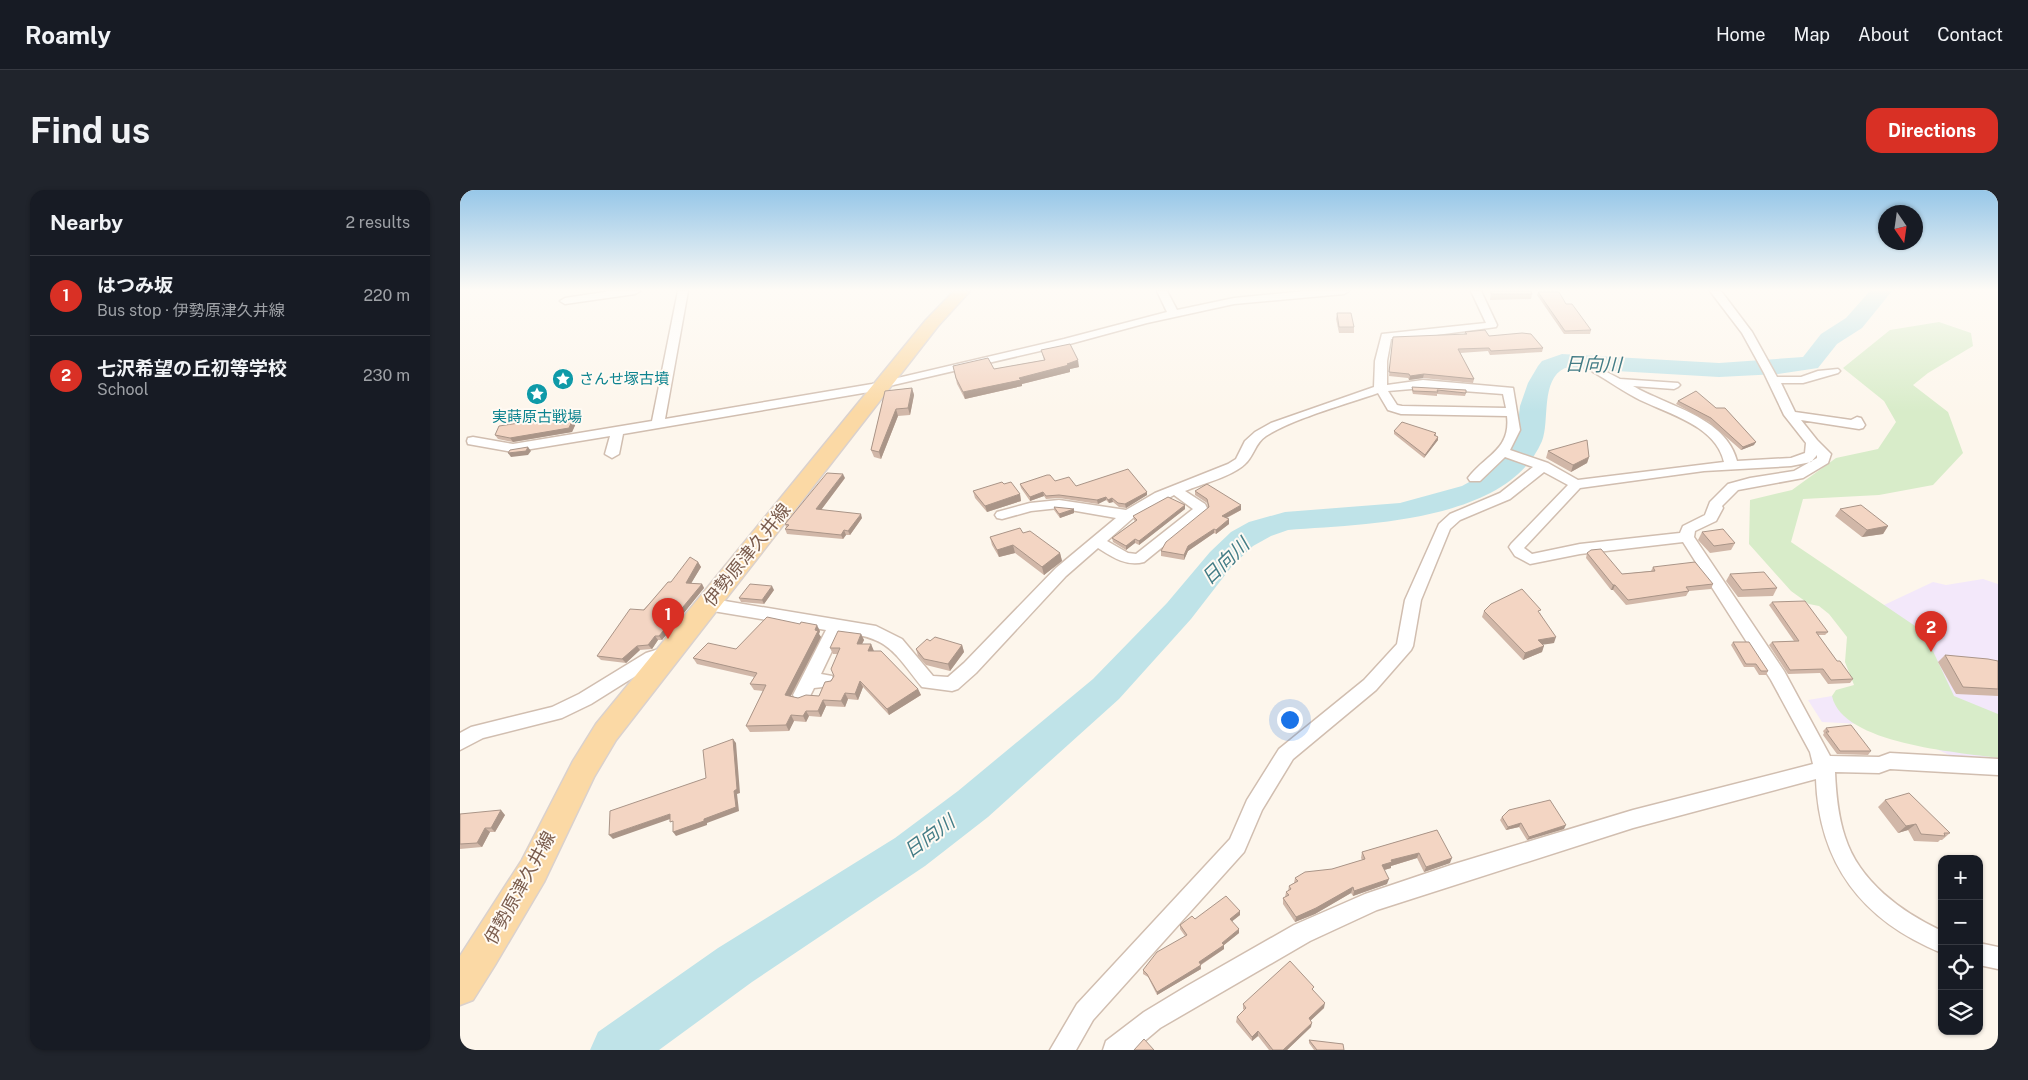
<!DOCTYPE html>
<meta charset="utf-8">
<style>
:root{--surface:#171b24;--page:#20242c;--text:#f1f3f6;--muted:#9ea1a6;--line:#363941;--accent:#d93025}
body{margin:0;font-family:"Public Sans","Noto Sans JP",sans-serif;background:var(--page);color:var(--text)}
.controls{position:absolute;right:15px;bottom:15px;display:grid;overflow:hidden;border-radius:10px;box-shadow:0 1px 4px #0004}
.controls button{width:45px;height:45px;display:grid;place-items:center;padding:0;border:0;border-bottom:1px solid var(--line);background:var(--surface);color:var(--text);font:25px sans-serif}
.compass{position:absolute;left:1418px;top:15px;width:45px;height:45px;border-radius:50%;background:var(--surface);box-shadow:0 1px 4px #0004;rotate:167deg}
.you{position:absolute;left:829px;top:529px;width:18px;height:18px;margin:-12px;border:4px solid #fff;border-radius:50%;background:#1a73e8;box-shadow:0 0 0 8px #1a73e833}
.badge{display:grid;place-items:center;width:32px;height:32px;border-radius:50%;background:var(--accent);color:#fff;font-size:16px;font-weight:700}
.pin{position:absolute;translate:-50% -41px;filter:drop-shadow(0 1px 2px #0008)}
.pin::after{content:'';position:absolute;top:26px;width:18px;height:15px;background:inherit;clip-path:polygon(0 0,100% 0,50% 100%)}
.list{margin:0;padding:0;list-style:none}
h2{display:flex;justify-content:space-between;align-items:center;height:65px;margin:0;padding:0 20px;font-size:21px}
h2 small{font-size:16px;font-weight:400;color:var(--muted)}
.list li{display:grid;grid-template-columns:32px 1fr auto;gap:15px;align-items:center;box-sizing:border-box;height:80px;padding:0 20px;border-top:1px solid var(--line)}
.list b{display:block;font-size:19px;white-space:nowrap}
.list p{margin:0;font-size:16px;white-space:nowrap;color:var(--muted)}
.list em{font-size:16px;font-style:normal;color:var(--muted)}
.icon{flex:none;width:28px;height:28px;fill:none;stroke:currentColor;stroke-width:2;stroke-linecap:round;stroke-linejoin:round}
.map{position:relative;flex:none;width:1538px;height:860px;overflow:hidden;border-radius:15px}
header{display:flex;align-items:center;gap:30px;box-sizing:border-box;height:70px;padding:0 25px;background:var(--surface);border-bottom:1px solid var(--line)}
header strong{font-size:24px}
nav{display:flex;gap:28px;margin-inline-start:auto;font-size:18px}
.intro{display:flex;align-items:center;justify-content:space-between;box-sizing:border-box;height:120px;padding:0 30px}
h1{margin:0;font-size:35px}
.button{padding:12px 22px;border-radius:15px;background:var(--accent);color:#fff;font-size:18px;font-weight:700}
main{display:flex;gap:30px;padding:0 30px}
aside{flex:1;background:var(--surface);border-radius:15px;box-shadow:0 1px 4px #0004}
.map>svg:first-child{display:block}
.education{fill:#f3e8fa}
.green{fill:#d8ecc9}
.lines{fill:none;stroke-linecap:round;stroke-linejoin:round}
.river{fill:#bfe3e8;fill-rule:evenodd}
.minor-casing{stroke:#d1beb0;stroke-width:3}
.primary-casing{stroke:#dad1cd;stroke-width:3}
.minor{fill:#fff;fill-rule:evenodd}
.primary{fill:#fbd9a5;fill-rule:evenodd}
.wall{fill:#d1b7a8}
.shaded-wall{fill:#aa9588}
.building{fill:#f3d5c3;stroke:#aa9588}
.labels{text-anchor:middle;stroke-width:4;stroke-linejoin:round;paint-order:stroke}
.far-culture-label{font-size:15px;fill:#0d838f;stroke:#fffaf3;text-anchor:start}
.street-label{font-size:18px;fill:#7a5c4d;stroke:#fffaf3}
.water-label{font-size:19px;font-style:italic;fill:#437c86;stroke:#fffaf3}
</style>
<header>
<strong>Roamly</strong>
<nav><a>Home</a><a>Map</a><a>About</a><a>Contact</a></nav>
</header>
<div class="intro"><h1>Find us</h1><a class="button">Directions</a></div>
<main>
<aside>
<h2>Nearby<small>2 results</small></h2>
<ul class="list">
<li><span class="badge">1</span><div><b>はつみ坂</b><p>Bus stop · 伊勢原津久井線</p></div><em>220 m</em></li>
<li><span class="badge">2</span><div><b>七沢希望の丘初等学校</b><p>School</p></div><em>230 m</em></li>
</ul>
</aside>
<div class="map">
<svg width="1538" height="860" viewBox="0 0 1538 860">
<rect width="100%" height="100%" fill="#fdf6ec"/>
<!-- education -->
<path class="education" d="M1523,389L1538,394V570L1494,567L1422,535L1362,532L1348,510L1402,501L1407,423L1473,392L1486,395Z"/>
<!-- green -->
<path class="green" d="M1479,132L1511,143L1513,156L1468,183L1453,195L1488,222L1503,263L1473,295L1419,305L1343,309L1331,352L1464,442L1494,506L1538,524V568C1498,562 1382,554 1372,506L1376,500L1394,495L1385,472L1387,447L1369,424L1359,416L1349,414L1331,401L1289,354L1290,310L1332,300L1376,268L1418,259L1436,232L1424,211L1383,178L1430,140Z"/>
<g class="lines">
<!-- river -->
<path class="river" d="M1410,101H1432L1402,138L1377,154L1358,178L1318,184L1259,187L1105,178C1080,189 1090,232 1082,251C1047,333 903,334 828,340L811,346L793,356L772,376L731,429L659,509L528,627L465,676L292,792L199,860H130L138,842L258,758L435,648L498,601L633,489L707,413L750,362L771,342L789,332L825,322L940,313L1002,296L1031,280L1044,268L1056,250L1060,216L1068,193L1078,176L1082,171L1102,164L1259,173L1343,167L1361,144L1386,128Z"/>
<!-- minor casing -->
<g class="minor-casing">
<path id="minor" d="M151,101H180L175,104L105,114L100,111L105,108Z
M218,101H228L205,229L412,194L604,149L707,122L697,101H707L717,120L774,108L846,101H889L884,104L774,114L687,133L606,155L429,196L415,201L163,244L159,264L152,268L145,264L150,246L53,262L8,254L7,251L8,248L13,247L53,254L192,231Z
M1011,101H1021L1037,135L1036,137L969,146L931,149L927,171V195L963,190L1053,198L1060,240L1050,260L1088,273L1118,290L1264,272C1256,236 1209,224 1180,210C1164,202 1149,191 1133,182L1131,180L1137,177L1160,189L1218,193L1220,195L1218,197L1214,199L1173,196C1207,216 1266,227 1277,271L1331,268L1345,263L1346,253L1324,225L1304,183L1282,143L1250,101H1261L1292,142L1317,187H1341L1358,181L1378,179L1380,181L1378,183L1343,193H1321L1335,222L1391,230L1397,227L1401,228L1405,235L1403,238L1399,239L1341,230L1357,250L1371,264L1368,273L1343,288L1278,300L1262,316L1263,318L1256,331L1235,341L1234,347L1324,481L1370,566L1419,567L1430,563L1538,569V585L1430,579L1419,583L1375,582C1376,604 1378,626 1385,647C1399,691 1441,722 1482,741V763C1403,731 1359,675 1356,589L1173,638L917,720L850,751L700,838L674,860H643L646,851L684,822L727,796L834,735L905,704L991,675L1173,620L1353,574L1350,562L1311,490L1223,352L1120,364L1070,374L1055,366L1049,357L1051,354L1108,295L1084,282L1050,309L1000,330L990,339L961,410L953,456L951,460L916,500L833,569L802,620L784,662L633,830L616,860H590L617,814L770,649L787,610L819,559L904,490L937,454L945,410L979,334L990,324L1040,303L1073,277L1045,267L1020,291H1010L1008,288C1025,265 1051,260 1047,226L941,224L928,220L918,203C884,215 835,228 806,246C795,253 794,266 785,274C773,286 742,294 725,301L745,314L748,320L684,372C667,377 652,367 638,358L606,386L516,483L498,499L492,501L462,497C433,461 430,448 381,442L361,484L372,486L375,491L372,496L354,498L348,510L342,512L336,510L333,505L366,440L247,420L241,418L239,414L241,410L247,408L416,436L442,449L473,486L488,487L504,473L596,378L656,328L599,318L571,321L542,329L537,328L535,325L537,322L570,313L599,310L666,320L695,303L768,274L776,269L785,251L795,242L811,233L914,197L915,171L922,144L1026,133ZM963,198L1043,204L1046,218L942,216L937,215L928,201ZM1357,265V268L1334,281L1290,288L1268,294L1250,312L1245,325L1223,336L1220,343L1120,354L1072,364L1064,358L1120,298L1244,281L1331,276L1351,272ZM714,305L733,319L676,364L668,363L647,351L673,328Z
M209,456L215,458L217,462L215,466L198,472L131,514L102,528L23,548L0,560V543L11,537L92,517L119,504L186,463Z
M1519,753L1538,757V779L1519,775Z"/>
</g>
<!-- primary casing -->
<g class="primary-casing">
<path id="primary" d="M494,101H510L478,136L156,550L134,587L84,692L35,775L13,810L0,815V766L62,670L113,571L136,534L466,130Z"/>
</g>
<!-- minor -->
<use href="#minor" class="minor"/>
<!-- primary -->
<use href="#primary" class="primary"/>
</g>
<!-- wall -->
<path class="wall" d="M1031,101H1071L1072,104L1071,109L1030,110Z
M1078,102L1106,114L1131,140L1130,144H1104L1077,105Z
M877,123L894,137V143H879L876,129Z
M1005,142L1029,146L1083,158L1082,162L1030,165L1028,161L1000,163L1014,189L1013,193L963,188L949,190L948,188L929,186L933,147L1004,145Z
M581,160L619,177L610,179V182L562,194V196L505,209L497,194L493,176L534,179L584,170Z
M952,197L1006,203L1005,206L977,204V206L953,204L952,201Z
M452,198L454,205L450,225L438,226L421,269L414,267L411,260L425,201Z
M1236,201L1294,255L1281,260L1249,232L1216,214L1218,211Z
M110,225L118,229L112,242L53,252L38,249L35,245Z
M934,241L976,243V246L978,247V250L964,268L934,244Z
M1088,261L1129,267L1127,273L1111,282L1086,268Z
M385,288L361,320L402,328L390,345H386L383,349L327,344L325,339L326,337L325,334Z
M595,291L616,296L687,302V305L666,318L659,317L653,312L649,313L646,310L638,314L599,308L586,309L584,306L570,311L561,298L560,294Z
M544,294L560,304L561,311L527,322L515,308L513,301Z
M735,301L781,320L767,328L769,334L756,344L754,343L728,361L724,370L701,366V361L748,318L747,313L735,305Z
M725,315V319L679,355L675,353L666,360L653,352L652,348L675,331L674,330L673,326Z
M594,317L614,323L600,328L594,320Z
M1380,319L1428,336L1423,344L1402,347L1375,326Z
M1242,342L1275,353L1271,360L1250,363L1238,350Z
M563,343L600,363L602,371L584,385L555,363L539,367L532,355L530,347Z
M1127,363L1162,384L1191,381L1193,377L1253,394L1251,399L1229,401L1226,406L1166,415L1153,400H1151L1126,368Z
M238,372L241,377L231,393L242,394L244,398L202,450H198L192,459L180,460L166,473L141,470L137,466L211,392Z
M1270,384L1317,398L1313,406L1278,407L1266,391Z
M314,400L304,414L281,412L279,408Z
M1312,412L1368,442L1365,445H1358L1377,471L1393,489L1390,493L1368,494L1360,483L1328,484L1309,455L1312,452L1334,451L1309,415Z
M1024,421L1080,423L1094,453L1083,454L1082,462L1063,470L1022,427Z
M360,441L359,444L361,447L331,506L338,508L359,506L374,486L377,464H373L370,458L401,444L404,450L402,454H411L413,461L458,499L461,505L429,525L403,497L398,510L388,509L385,517L366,516L361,527L349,526L346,532L334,531L329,541L290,542L286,536L303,501L294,500L290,494L294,487L237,474L233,468Z
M470,451L502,455L504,462L490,481L466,475L458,466L456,459Z
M1273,452L1308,481L1306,485H1299L1294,477H1284L1271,455Z
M1485,465L1538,471V506L1496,504L1478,472Z
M1366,538L1411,561L1408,565L1377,564L1363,545L1364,543L1363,541Z
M1425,610L1490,643L1482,650H1480L1478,652L1454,651L1448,640L1438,643L1418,617Z
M0,624L45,625L35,642H30L22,657L0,659Z
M1042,627L1104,639L1067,650L1059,637L1046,640L1040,630Z
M977,640L990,673L964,682L957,668L931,676V678L924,680L927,694L893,706L891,703L855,724L835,732L823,714V708L825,707L826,702L828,701L829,696L834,693L835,688L872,679L902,670L901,668L902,662Z
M780,721V725L772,731L779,743L764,755V759L741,775V779L697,805L688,787L683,784V780L725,746L720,739V735L735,729Z
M853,801L864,818L851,830V837L827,860H809L798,846L792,851L776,832L777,827L784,820L783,819V814Z
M849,850L884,860H854L849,853Z"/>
<!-- shaded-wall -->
<path class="shaded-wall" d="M618,170L619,177L610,179V182L562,194V196L505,209L503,202L559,188Z
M964,184L963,188L949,190L950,186Z
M452,198L454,205L450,225L448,218Z
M436,219L438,226L421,269L419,262Z
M115,224L118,229L112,242L53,252L50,248Z
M978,247V250L964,268L965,265Z
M1296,252L1294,255L1281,260L1283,257Z
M68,257L71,261L68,265L51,267L48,263Z
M1129,267L1127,273L1111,282L1113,275Z
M383,284L385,288L358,324L356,319Z
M583,302L584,306L570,311V307Z
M687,302V305L666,318L665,314Z
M560,304L561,311L527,322L525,316Z
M646,307V310L638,314L637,310Z
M652,308L653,312L649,313L648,310Z
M725,315V319L679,355V351Z
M781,315V320L762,330V326Z
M614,319V323L600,328L599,324Z
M401,324L402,328L390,345L388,341Z
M769,329V334L756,344V340Z
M1428,336L1423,344L1402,347L1407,340Z
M754,339V343L728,361L724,370V365L728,356Z
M384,340L386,345L383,349L381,345Z
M675,349V353L666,360V356Z
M553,355L555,363L539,367L537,360Z
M600,363L602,371L584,385L582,377Z
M238,372L241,377L229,397L226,393Z
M242,394L244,398L202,450L199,446Z
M1153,395H1155L1153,400H1151Z
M312,396L314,400L304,414L302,410Z
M357,435L360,441L359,444L361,447L328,511L325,505Z
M401,444L404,450L399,460L397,454Z
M195,446L198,450L192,459L188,455Z
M1096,447L1094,453L1075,456L1078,450Z
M411,454L414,461L411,467L408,461Z
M502,455L504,462L490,481L488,474Z
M177,456L180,460L166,473L162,469Z
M1084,456L1082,462L1063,470L1065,463Z
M400,491L403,497L398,510L395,504Z
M458,499L461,505L429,525L427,519Z
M385,503L388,509L385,517L381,511Z
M363,510L366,516L361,527L358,521Z
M346,521L349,526L346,532L343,526Z
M331,525L334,531L329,541L326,535Z
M273,549L276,553L280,603L277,604L279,621L247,633V635L216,646L213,642L244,629Z
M41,620L45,625L35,642L31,638Z
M210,624L213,628L153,649L149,645Z
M1061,633L1059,637L1046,640L1048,637Z
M1456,634L1448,640L1438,643L1446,636Z
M1106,635L1104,639L1067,650L1069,647Z
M25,638L30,642L22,657L17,653Z
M959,663L957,668L931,676V678L921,681L922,675L931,670Z
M992,668L990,673L964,682L966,677Z
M929,689L927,694L893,706L894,701Z
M893,697L891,703L855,724L835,732L836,727Z
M780,721V725L770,733V729Z
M779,739V743L764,755V759L740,775L741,779L697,805V802L739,772Z
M865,813L864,818L848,833L849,828Z
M852,833L851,837L827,860H823Z
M798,841V846L792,851V847Z"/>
<!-- building -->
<path class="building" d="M1031,101H1071L1072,104H1031Z
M1078,102H1099L1106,114H1112L1131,140L1105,141Z
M877,123H891L894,137H879Z
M1025,140L1029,146L1062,143L1071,144L1083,158L1031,161L1029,158L998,159L1014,189L964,184L950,186L949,184L929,182L933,147L1007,144L1005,142Z
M610,154L618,170L607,174L609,175L559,188L561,190L503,202L496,188L493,176L528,168L534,179L585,170L581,160Z
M952,197L1006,200V203L977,200L978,202L953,201Z
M452,198L448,218L436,219L419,262L411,260L425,201Z
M1236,201L1256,218H1265L1296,252L1283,257L1251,228L1218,211Z
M108,221L106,226L115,224L109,238L50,248L35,245L39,236L79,230L81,225Z
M942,232L976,243L974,245L978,247L965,265L934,241Z
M1127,250L1129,267L1113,275L1088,261Z
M68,257L66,261L48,263L50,260Z
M668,279L687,302L665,314L658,313L652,308L648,310L646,307L637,310L599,305L586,306L583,302L570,307L560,294L587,285H590L595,291L609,287L616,296Z
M367,283L383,284L356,319L401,324L388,341L384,340L381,345L325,339L329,335L325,334Z
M542,292L544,294L551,292L560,304L525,316L513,301Z
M747,294L781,315L762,326L769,329L756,340L754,339L728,356L724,365L701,361L706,352L749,317L747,309L735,301Z
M708,307L725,315L679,351L675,349L666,356L652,348L677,330L673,326Z
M1401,315L1428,336L1407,340L1380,319Z
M594,317L614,319L599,324Z
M560,338L563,343L570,341L600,363L582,377L553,355L537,360L530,347Z
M1263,339L1275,353L1254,356L1242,342Z
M1141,359L1162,384L1195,381L1193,377L1235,372L1253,394L1226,397L1229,401L1168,410L1155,395H1153L1127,363L1131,360Z
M230,367L238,372L226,393L242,394L199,446H195L188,455L177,456L162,469L137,466L170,419L184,420L208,392H211Z
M1304,382L1317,398L1282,400L1270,384Z
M290,394L312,396L302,410L279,408Z
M1062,399L1081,420L1078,421L1096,447L1078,450L1084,456L1065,463L1024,421L1031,414Z
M1345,411L1368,442H1356L1377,471H1380L1393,489L1371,490L1363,479L1330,480L1312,452L1339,451L1312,412Z
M307,427L340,434L341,432L357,435L355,440L358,441L325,505L338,508L346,505L359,506L365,492L371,491L374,486L371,479L380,458H370L378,441L401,444L397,454H411L408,461H421L458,499L427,519L400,491L395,504L385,503L381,511L363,510L358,521H346L343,526L331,525L326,535L286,536L306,495L290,494L297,483L233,468L248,453L276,459Z
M475,447L502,455L488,474L464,469L456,459L467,449L470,451Z
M1273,452H1289L1308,481H1301L1296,474H1286Z
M1485,465L1528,469L1538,471V499L1503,497Z
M1391,535L1411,561H1380L1366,542H1369L1366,538Z
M273,549L277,599L274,601L276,617L244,629V631L213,642V631L210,632V624L149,645L150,621L246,588L243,560Z
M1449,603L1490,643H1484L1485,646L1461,644L1456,634L1446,636L1425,610Z
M1090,610L1106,635L1069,647L1061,633L1048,637L1042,627L1049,620Z
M41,620L31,638H25L17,653L0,654V624Z
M977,640L992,668L966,677L959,663L931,670L932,672L922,675L929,689L894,701L893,697L856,718L836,727L823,708L829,705L826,702L831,699L829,696L838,691L835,688L845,682L872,679L905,669L902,662Z
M766,706L780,721L770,729L779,739L762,753L764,755L739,772L741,775L697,802L687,784L683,780L697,762L727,745L720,735L732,726L735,729Z
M830,771L854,797L852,799L865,813L849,828L852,833L823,860H813L798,841L792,847L777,827L786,818L783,814Z
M684,849L694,860H674Z
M849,850L883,854L884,860H857Z"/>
<!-- sky -->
<linearGradient id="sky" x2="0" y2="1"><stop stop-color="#97c7e8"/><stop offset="0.45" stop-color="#fefbf6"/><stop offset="1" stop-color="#fefbf6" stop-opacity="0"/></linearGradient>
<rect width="1538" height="222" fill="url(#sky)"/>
<!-- icons -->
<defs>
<g id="sight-disc" transform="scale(1.125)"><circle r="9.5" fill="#0f9aa8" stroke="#fffaf3"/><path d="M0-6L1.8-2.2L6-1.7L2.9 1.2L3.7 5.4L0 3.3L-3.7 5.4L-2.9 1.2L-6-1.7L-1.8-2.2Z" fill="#fff"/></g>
</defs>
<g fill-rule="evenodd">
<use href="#sight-disc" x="103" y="189"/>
<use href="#sight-disc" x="77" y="204"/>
</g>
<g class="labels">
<!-- far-culture labels -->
<g class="far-culture-label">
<text x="119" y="194">さんせ塚古墳</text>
<text x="77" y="232" text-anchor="middle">実蒔原古戦場</text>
</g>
<!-- street labels -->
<g class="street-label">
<text transform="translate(287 365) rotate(-51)" y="6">伊勢原津久井線</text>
<text transform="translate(60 698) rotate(-61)" y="6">伊勢原津久井線</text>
</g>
<!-- water labels -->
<g class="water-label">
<text transform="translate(1133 174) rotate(1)" y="7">日向川</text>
<text transform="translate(765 371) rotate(-44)" y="7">日向川</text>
<text transform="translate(469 646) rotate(-36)" y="7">日向川</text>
</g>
</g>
</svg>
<div class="controls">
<button>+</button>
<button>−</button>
<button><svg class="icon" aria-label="locate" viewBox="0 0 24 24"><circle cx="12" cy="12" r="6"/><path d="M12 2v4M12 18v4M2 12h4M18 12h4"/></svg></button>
<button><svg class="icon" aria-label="layers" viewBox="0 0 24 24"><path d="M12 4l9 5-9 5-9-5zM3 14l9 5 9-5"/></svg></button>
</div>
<svg class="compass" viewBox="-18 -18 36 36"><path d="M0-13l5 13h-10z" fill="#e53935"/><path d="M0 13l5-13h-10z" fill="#9ea1a6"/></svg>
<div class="you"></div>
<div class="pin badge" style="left:208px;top:449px">1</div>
<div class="pin badge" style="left:1471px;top:462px">2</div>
</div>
</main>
